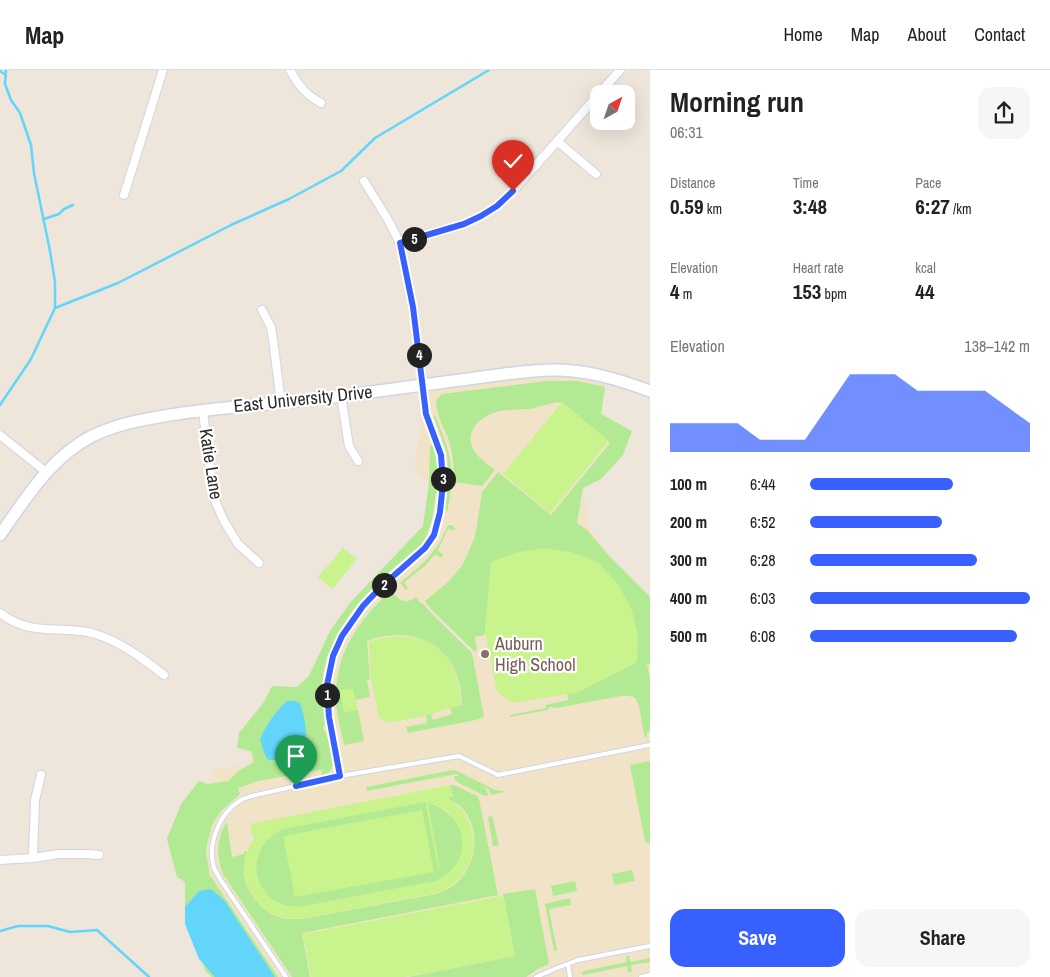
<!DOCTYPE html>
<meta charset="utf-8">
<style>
:root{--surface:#fff;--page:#f6f6f6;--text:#222;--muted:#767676;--line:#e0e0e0;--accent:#3760ff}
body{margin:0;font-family:"Archivo Narrow",sans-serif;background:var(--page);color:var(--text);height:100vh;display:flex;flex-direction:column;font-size:19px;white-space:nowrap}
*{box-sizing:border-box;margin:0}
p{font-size:16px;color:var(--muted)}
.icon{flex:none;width:28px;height:28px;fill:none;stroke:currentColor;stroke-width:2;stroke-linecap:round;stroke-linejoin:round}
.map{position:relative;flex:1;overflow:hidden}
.sheet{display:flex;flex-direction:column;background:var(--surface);width:400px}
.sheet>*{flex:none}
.needle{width:32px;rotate:40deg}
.fabs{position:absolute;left:590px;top:15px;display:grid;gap:10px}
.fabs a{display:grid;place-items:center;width:45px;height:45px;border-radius:10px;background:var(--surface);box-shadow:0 5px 20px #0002;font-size:25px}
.pin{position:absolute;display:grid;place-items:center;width:42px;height:42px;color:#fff;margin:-51px -21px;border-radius:50% 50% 50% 0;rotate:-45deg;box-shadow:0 0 5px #0007}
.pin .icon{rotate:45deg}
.km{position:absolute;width:25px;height:25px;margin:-12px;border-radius:50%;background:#222;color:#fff;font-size:14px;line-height:25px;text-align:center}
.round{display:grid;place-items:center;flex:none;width:52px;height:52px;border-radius:15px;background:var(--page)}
.headline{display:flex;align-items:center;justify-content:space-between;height:85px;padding:0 20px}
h1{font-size:28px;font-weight:700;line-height:38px}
.metrics{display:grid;grid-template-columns:repeat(3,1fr);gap:8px;height:85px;padding:5px 20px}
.metrics div{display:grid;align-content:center}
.metrics b{font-size:21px;font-weight:700}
.metrics small{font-size:14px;font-weight:400}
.metrics p{font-size:14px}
.chart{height:140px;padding:10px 20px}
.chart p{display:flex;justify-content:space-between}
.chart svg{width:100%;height:90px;margin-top:5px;fill:var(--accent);opacity:.7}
.primary-button{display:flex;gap:10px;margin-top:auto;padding:10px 20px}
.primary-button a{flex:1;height:58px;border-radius:15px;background:var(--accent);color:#fff;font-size:20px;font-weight:700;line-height:58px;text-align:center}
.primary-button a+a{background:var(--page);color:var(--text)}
ul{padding:0 20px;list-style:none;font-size:16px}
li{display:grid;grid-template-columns:80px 60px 1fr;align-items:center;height:38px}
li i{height:12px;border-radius:6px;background:var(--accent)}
header{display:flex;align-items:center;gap:30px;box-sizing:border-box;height:70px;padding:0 25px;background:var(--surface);border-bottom:1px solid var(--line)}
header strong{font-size:24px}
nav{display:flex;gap:28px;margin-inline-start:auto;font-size:18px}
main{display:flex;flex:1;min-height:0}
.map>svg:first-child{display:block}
.education{fill:#f1e3c8}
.green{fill:#b1ea92}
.pitch{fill:#c9f38c;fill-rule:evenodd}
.water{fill:#63d5fb}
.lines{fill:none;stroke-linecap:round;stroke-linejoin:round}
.stream{stroke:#63d5fb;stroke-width:2.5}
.service-casing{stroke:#d0d4e5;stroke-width:6}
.minor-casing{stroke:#d0d4e5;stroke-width:10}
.secondary-casing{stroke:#d0d4e5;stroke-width:14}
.service{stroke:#fff;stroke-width:4}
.minor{stroke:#fff;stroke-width:8}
.secondary{stroke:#fff;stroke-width:11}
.route-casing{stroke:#fff;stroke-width:10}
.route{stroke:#3760ff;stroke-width:6}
.education-dot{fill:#8d6e63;stroke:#fff;stroke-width:2}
.labels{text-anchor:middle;stroke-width:4.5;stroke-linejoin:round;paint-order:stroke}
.street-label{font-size:18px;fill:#2a2a2a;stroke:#fff}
.education-label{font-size:18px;fill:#785e54;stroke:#fff;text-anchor:start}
</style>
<header>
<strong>Map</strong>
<nav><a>Home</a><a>Map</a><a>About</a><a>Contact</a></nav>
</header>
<main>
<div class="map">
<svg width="650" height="907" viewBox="0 0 650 907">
<rect width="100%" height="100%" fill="#eee5db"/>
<path class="education" d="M536,300L607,306L601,344L632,361L623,385L601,409L583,418L589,459L604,478L650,526V907H212L206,902L194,874L185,846V812L177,807L167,769L181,734L199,711L208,714L217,697L228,700L235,695H244L252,690L250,684L237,678L239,663L264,632L272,616L297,617L309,606L330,561L350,533L423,456L429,413L414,398L421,360L423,315Z"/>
<g class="green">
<path d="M546,311H578L605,317L601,344L632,361L623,385L601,409L583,418L577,453L587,460L609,486L650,527V594H647L650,608V661L647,662V668L645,667L644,663C642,655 640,632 634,627C631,626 624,626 621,626L556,638L550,637L547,640L510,647V645L546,638L545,635L568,630L567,624L576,623L637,592L491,492L485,561L484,565L475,567L477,581H474L431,539L425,531L448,512L462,496L475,467L482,422L498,402L551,445L610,373L562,332C550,332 539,338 528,339C519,340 509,339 500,341C483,345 464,359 473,379C476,386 489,395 495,400L482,416L454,412C454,397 453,383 448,368C443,356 436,344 436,330L442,324Z"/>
<path d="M435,344C441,361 449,378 451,396C453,412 450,428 447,443L445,438L449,410L447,383L434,347Z"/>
<path d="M433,375L439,402L432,450L427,464L423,473L417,478L391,500L363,528L353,540L338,562L327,588L323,604L322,622L325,654L323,658C328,665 334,687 332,697C331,701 327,704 324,706L321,705L322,701L320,700L258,711L238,718L240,724L221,741L212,755L207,774L206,782L210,807H212L217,816L278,907H212L206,902L185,846V812L177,807L167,769L181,734L199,711L208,714L228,711L240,700L254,692L251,681L237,678L239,663L264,632L272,616L297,617L309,606L330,561L350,533L423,456L429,413L430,376Z"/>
<path d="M448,455H452L455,459V460L448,459L438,480L443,485L442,487H440L435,484L425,496L404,512L408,518L406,520L400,513C423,494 436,484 448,455Z"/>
<path d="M390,521C400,529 403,536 416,527L421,534L422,533L436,548L472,583L484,647L476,650L408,663L406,657L427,653L426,645L431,644L433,650L452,644L451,638L462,635C461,623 460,611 455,600C439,566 400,558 367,571L370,609L367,610L370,627L355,630L353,619L344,642L358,640L364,671L344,675C341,661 337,647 336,633C334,584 357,553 390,521Z"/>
<path d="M650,691V774L645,771L630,695Z"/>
<path d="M453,700L457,701L495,720L503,721L504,722L491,725L489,719L481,716L486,719L488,725L485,726L459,713L455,710L454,706H459L456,704L367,721L366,717Z"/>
<path d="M450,715H454L477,726L479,729L498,825L302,863L310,907H292L223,804C216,786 216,768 227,752L232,787L244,784V782L247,781C245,789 243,798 244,805C247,823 261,841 279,847C286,850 294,849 302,849L436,824C446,820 455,816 462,807C479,787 479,753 459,735C456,733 452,731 449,729L448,727L453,726Z"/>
<path d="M424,732C454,737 475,769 455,796C450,803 443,807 436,811L305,836C301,837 297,837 293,837C269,836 251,810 257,787C261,774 271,765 282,759Z"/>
<path d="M492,746L499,776H493L488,747Z"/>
<path d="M632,800L635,811L614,815L612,804Z"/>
<path d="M575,811L577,821L553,826L551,816Z"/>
<path d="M535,819L549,894L538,899L526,907H408L515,886L503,824Z"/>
<path d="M570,828L571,835L549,839L557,881H554L545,834Z"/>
<path d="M628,885L631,892L650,888V892L631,895L632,902H628L627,896L583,905L582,903L584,901L627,892L626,887Z"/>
</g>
<g class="pitch">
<path d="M562,332L609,371L550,443L503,404Z"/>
<path d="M343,478L357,489L332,519L318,507Z"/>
<path d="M543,478L571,482L598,492L618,514L632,540L638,566L637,592L576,623L512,633L497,622L485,561L491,492L515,483Z"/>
<path d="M399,566C410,567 424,568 433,575C454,588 460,612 461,635L424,646L387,653L379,647L371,609L369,572L383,568Z"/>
<path d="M353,619L358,640L344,642L340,620Z"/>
<path d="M450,715L453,727H449V729C489,755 478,813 432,824L300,849C292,849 284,848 276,845C254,836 240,810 245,786C247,779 254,772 254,765H252L250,754ZM424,732L427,733L426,734L438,799H440L428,733C455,736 471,769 457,793C452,801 444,806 436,811L305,836C254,842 238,783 282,759Z"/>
<path d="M422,740L434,802L295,827L283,766Z"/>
<path d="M503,826L515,886L405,907H311L303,864Z"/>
</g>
<g class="water">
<path d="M287,631H295L300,633C304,646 312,672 299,683C291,690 278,690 268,690L264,683L260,669C267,654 275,642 287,631Z"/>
<path d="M211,819L224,830L275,907H215L199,889L185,854V837L199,821Z"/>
</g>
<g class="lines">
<g class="stream">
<path d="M6,0L5,14L11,30L20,43L31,75L34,103L50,181L55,212V238"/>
<path d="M0,1L6,5"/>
<path d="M44,149L59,144L64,139L73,135"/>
<path d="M0,335L31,289L55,238L118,213L231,155L289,129L341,101L375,68L489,0"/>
<path d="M0,861L18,856H48L70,862L97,860L149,907"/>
</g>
<g class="service-casing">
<g id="service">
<path d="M340,706L459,686L498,705L650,675"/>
<path d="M568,894L570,907"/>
<path d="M286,907L220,809C218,805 216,802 214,798C207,774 219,743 241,730C244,728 249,727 252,726L340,706L329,647L327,615L333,586L342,566L363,535L381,517L425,479L434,465L440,442L443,413L441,385L427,344L423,317"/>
<path d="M536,907L557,898L578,890L650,876"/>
<path d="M641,907L650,905"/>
</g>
</g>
<g class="minor-casing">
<g id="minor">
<path d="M290,0C299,16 305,24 321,33"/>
<path d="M557,71L596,104"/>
<path d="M364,111L387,148L400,173L413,237L423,315"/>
<path d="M124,125L163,0"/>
<path d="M400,173L464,154L481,146L497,136L513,121L620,0"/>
<path d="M262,240L271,257L273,269L281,333"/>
<path d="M341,326L349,376L358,391"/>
<path d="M203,341L212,414L216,433L224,451L238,474L259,493"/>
<path d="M0,365L46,402"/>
<path d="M0,543C31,567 57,555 92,563C120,571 142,588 164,605"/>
<path d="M33,788L35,730L41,705"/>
<path d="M0,790L33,788L59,784H87L99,785"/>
</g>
</g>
<g class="secondary-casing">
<path id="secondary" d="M0,465C26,428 51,387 92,366C121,352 151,348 183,343C235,336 288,333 341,326C388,320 436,313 483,307C508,304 533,299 559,300C591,301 620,310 650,321"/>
</g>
<use href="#service" class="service"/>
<use href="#minor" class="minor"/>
<use href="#secondary" class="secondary"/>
</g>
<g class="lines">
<g class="route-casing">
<path id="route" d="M296,716L340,706L329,647L327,615L333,586L342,566L363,536L381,517L425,478L434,465L440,442L443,413L441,385L426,344L413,237L400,173L464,154L481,146L497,136L513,121"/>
</g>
<use href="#route" class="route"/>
</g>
<circle class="education-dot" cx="485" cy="584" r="5"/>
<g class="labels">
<g class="street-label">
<text transform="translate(303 329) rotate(-6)" y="6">East University Drive</text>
<text transform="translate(211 394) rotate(81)" y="6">Katie Lane</text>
</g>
<g class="education-label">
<text x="495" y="580">Auburn<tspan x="495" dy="21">High School</tspan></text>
</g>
</g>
</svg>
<div class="fabs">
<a><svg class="needle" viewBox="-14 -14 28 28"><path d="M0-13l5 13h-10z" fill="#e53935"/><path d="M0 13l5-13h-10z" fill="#767676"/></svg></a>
</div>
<div class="pin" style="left:296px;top:716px;background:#1e9e55"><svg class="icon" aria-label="arrive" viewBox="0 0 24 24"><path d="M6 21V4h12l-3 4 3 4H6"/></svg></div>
<div class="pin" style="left:513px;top:121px;background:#d93025"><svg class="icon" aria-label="check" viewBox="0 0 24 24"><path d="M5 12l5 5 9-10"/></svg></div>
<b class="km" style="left:327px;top:625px">1</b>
<b class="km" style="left:384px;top:515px">2</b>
<b class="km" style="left:443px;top:409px">3</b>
<b class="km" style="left:419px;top:285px">4</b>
<b class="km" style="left:414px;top:169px">5</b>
</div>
<section class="sheet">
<div class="headline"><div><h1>Morning run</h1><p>06:31</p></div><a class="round"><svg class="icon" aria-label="share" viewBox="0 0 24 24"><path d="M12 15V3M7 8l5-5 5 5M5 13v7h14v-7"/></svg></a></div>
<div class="metrics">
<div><p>Distance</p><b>0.59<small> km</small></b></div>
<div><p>Time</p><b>3:48</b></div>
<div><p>Pace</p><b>6:27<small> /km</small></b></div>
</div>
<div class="metrics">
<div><p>Elevation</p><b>4<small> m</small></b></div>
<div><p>Heart rate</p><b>153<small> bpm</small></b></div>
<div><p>kcal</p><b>44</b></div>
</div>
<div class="chart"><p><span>Elevation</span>138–142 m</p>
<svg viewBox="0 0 160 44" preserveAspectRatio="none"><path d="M0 44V30L10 30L20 30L30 30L40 38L50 38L60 38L70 22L80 6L90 6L100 6L110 14L120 14L130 14L140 14L150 22L160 30V44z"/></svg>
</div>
<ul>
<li><b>100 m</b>6:44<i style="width:65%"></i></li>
<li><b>200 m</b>6:52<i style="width:60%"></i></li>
<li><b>300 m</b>6:28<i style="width:76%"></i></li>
<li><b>400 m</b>6:03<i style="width:100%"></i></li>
<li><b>500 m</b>6:08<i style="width:94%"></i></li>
</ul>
<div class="primary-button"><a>Save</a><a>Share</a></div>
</section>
</main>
